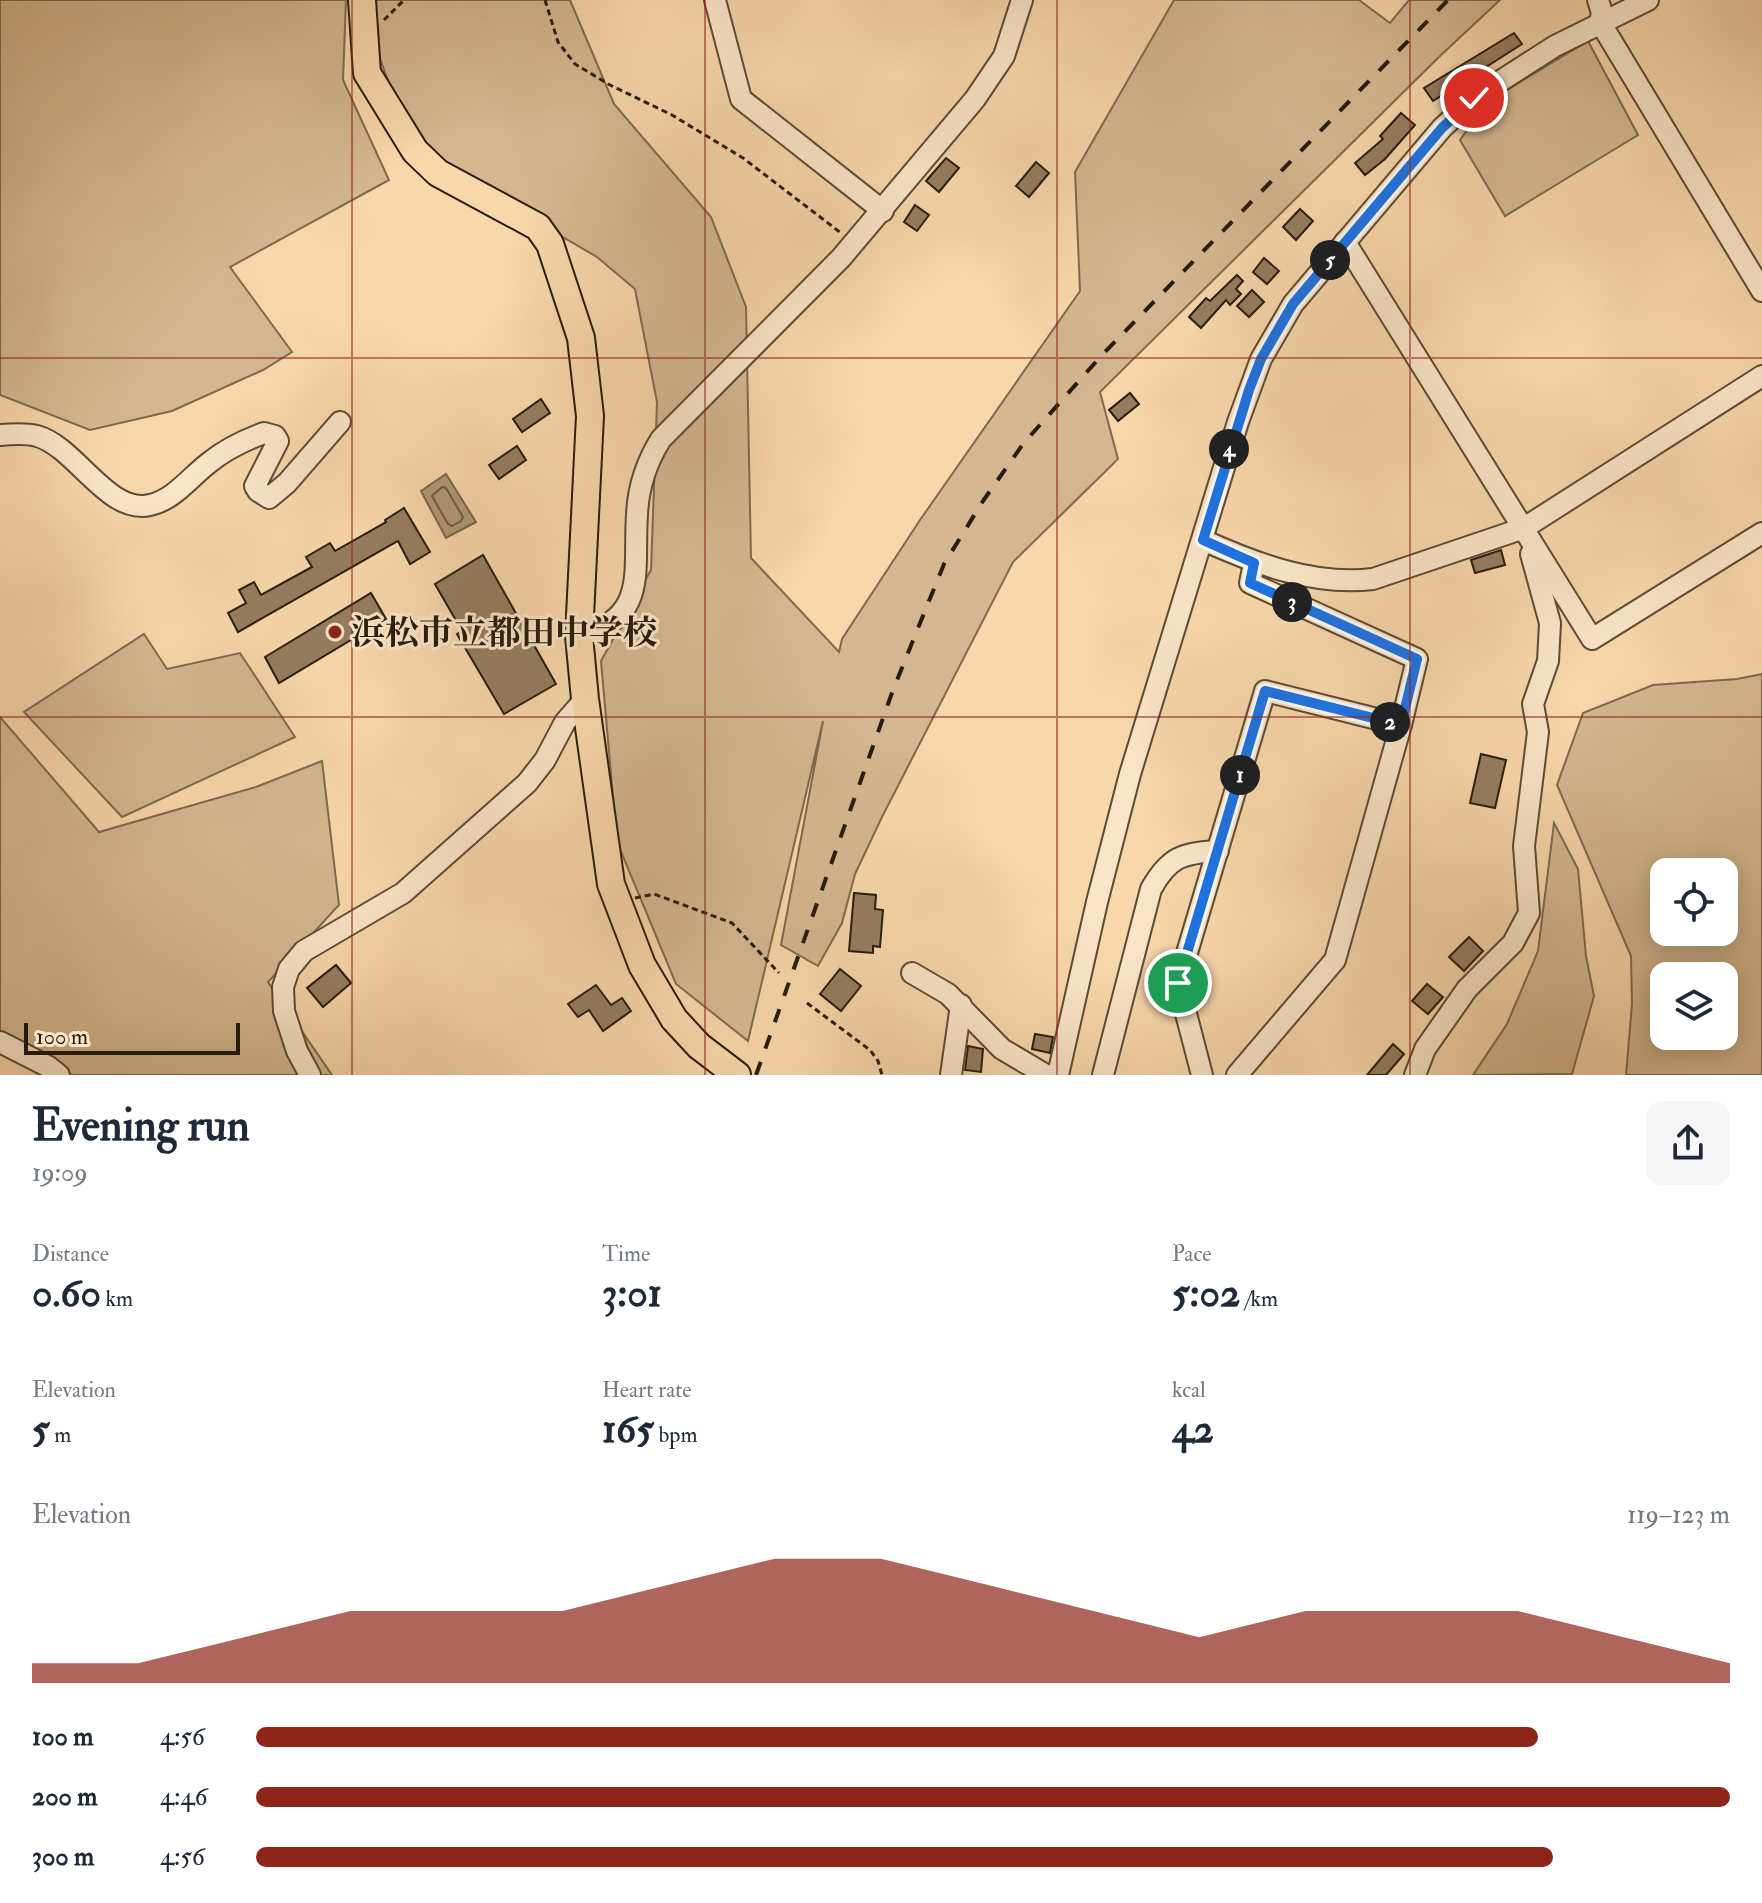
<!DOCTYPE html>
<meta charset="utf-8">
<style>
:root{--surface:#fff;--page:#f6f6f7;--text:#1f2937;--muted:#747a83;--accent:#8f2418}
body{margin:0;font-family:"IM FELL Double Pica","Noto Serif JP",serif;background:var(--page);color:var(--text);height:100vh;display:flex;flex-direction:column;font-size:30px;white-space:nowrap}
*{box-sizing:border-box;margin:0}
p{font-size:26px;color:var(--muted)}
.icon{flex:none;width:44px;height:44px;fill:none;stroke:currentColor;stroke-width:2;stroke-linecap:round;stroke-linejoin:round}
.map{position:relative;height:1075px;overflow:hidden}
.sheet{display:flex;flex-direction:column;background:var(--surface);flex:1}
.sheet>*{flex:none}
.fabs{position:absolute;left:1650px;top:858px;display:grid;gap:16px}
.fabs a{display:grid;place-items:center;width:88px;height:88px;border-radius:16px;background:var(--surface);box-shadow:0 4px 20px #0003;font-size:40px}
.scale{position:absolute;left:24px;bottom:20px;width:216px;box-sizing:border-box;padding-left:8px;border:4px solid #271c0d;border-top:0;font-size:22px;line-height:28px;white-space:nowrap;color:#271c0d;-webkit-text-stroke:6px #fae5c8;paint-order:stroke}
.pin{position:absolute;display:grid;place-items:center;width:68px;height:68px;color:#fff;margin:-34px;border:4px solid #fff;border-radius:50%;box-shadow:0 2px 8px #0007}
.km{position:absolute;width:40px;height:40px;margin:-20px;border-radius:50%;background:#222;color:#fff;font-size:22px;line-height:40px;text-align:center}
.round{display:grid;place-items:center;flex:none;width:84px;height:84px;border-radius:16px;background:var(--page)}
.headline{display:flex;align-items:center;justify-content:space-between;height:136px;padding:0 32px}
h1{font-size:44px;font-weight:800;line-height:60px}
.figures{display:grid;grid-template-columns:repeat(3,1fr);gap:12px;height:136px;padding:8px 32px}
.figures div{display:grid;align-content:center}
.figures b{font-size:40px;font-weight:800}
.figures small{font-size:22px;font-weight:400}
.figures p{font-size:22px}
.chart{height:224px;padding:16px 32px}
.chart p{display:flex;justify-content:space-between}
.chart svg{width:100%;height:144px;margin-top:8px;fill:var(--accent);opacity:.7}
ul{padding:0 32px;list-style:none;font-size:26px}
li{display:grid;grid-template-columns:128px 96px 1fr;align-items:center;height:60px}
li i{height:20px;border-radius:10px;background:var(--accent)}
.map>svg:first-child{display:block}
.green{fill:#d4b790;stroke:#7e6a4e;stroke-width:2;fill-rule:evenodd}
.water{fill:#b19775;stroke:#7a664b;stroke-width:2}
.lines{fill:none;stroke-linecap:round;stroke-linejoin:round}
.shore{stroke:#6c5a41;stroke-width:2}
.building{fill:#947d5f;stroke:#271c0d;stroke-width:2}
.minor-casing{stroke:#5b4b34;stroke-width:24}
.major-casing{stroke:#271c0d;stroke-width:30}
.path{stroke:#271c0d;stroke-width:3;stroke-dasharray:6 4;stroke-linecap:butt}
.minor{stroke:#fae5c8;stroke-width:20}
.major{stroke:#f8d7ab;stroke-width:26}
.rail{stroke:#271c0d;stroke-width:4;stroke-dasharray:14 14;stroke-linecap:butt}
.route-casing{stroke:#fff;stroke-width:16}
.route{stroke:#1a73e8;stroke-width:10}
.grid{fill:none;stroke:#8f2418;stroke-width:2;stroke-opacity:0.55}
.poi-dot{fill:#8f2418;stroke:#fae5c8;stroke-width:3}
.labels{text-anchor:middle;stroke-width:6;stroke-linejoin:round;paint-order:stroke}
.poi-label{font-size:34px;font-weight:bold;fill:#271c0d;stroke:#fae5c8;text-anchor:start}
</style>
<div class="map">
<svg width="1762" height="1075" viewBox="0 0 1762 1075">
<rect width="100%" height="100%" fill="#f8d7ab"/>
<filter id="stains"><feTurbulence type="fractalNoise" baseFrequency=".0025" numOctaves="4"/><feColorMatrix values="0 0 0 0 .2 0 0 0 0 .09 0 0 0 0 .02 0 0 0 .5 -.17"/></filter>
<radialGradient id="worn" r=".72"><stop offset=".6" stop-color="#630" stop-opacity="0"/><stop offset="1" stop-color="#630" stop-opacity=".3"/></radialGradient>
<g class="green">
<path d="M0,0H346L343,80L389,180L230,267L292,352L263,370L172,411L90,430L0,395Z"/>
<path d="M373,0H570L614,104L711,217L746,307L751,558L839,652L842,639L920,520L1080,291L1075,172L1174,0H1359L1390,23L1409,0H1500L1440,56L1100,392L1118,459L1013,562L882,817L855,874L842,923L818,966L781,945L823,721L748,1041L676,984L617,842L601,661L651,570L657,402L635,289L597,257L415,151L380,59Z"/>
<path d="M1588,41L1638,135L1505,216L1460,140L1487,102Z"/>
<path d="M144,634L167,669L240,653L295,737L122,817L24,712Z"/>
<path d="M1762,674V1075H1626L1632,1004L1631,956L1557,785L1583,713L1653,685L1737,679ZM1664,872H1724V932H1664ZM1664,976H1724V1036H1664Z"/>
<path d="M0,717L99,832L256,787L322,761L339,905L268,982L332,1075H40L0,1035Z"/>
<path d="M1554,823L1578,869L1586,956L1594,996L1572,1074L1473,1075L1507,1024L1538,951Z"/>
</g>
<path class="water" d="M446,474L476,522L446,538L421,491Z"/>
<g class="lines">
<path class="shore" d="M442,487L446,488L463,517L461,521L452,526L448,524L432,496Z"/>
</g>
<g class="building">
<path d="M1514,33L1522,44L1433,101L1424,88Z"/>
<path d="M1401,113L1415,125L1385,159L1365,175L1355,163L1383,139L1380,136Z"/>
<path d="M946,158L959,168L939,192L926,181Z"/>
<path d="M1036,162L1049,173L1029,197L1016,186Z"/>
<path d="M915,205L929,215L917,231L904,222Z"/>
<path d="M1300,209L1313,221L1296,240L1283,227Z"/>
<path d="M1264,258L1279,271L1267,284L1253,272Z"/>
<path d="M1237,275L1243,281L1236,289L1241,294L1230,305L1226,300L1201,328L1189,317L1206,298L1210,301Z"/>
<path d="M1252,290L1264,302L1249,317L1237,306Z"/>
<path d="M1130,393L1139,404L1118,421L1109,410Z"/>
<path d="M541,399L550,413L522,432L513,419Z"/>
<path d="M517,446L526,460L499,479L489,465Z"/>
<path d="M404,508L430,552L410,564L398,541L238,632L228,613L246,603L239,590L254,582L261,595L312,567L306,557L330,543L335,551L386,522L385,520Z"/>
<path d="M1501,550L1505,565L1475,573L1471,560Z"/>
<path d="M483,555L556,684L504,714L457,634L462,631L435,584Z"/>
<path d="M371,593L386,619L279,683L265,657Z"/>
<path d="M1481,754L1506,760L1495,808L1470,803Z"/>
<path d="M854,893L876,895L875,909L883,910L880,947L873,946V953L849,951Z"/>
<path d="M1469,937L1483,951L1464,971L1449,957Z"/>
<path d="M336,965L351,983L323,1007L307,988Z"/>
<path d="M840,969L861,986L841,1011L820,994Z"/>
<path d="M1427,984L1443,997L1428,1014L1412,1001Z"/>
<path d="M596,985L611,1005L622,998L631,1011L603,1031L589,1010L578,1017L568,1004Z"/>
<path d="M1035,1034L1053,1037L1050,1053L1032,1049Z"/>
<path d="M1393,1044L1404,1054L1386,1075H1367Z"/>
<path d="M968,1046L983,1049L981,1072L965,1070Z"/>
</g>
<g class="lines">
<g class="minor-casing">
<g id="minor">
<path d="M715,0L741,99L883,211"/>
<path d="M1598,0L1602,13L1600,22L1762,291"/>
<path d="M1345,242L1592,639L1762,533"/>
<path d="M0,435C12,434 26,433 37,436C76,447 108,515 150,505C174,500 191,476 210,462C226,449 245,440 264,433L275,436L278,441L255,486L258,491L269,498L287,483L340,422"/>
<path d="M1203,540C1256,564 1314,586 1373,579L1524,528L1762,376"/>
<path d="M579,636C649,618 633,571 637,515C638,487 646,463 661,439L841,258L975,99L1004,56L1022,0"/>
<path d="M912,973L948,994L1002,1049L1046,1075"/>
<path d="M0,1042L49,1067L59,1075"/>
<path d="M310,1075L297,1051L284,1011L283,987L289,969L304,951L403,893L500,807L527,783L545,760L565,722L585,699"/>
<path d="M951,1075L961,1005"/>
<path d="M1058,1075L1097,902L1130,774L1238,422L1261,359L1293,304L1442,128L1474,98L1555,46L1648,0"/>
<path d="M1103,1075L1151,889C1169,857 1182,853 1218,851"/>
<path d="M1202,1075L1178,983L1265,691L1401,725"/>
<path d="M1237,1075L1335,960L1401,725L1417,659L1250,583L1254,563"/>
<path d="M1415,1075L1425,1049L1467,989L1513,943L1529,913L1524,846L1538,732L1533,704L1548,661L1550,623L1531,554"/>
</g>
</g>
<g class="major-casing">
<path id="major" d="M362,0L367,73L415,151L438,173L538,227L550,244L581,338L590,416L579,636L585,699L611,884L642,965L674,1019L699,1046L737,1075"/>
</g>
<g class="path">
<path d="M545,0L558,42L575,64L610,85L672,115L743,158L841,233"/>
<path d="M384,20L404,0"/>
<path d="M635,898L654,894L732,923L779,973"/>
<path d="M807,1003L870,1050L878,1061L882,1075"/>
</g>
<use href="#minor" class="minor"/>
<use href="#major" class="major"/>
<path class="rail" d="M756,1075L893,690L944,564L983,501L1023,444L1102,355L1448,0"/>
</g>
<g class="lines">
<g class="route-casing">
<path id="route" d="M1178,983L1265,691L1401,725L1417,659L1250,583L1254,563L1203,540L1249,390L1261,359L1293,304L1442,128L1474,98"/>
</g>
<use href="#route" class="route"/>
</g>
<path class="grid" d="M352,0V1075M705,0V1075M1057,0V1075M1410,0V1075M0,358H1762M0,717H1762"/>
<circle class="poi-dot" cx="335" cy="632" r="8"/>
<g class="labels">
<g class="poi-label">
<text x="351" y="644">浜松市立都田中学校</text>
</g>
</g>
<rect width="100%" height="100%" filter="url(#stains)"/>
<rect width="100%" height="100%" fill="url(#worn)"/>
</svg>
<div class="fabs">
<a><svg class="icon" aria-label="locate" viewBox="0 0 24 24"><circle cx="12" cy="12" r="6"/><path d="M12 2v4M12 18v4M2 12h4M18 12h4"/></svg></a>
<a><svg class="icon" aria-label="layers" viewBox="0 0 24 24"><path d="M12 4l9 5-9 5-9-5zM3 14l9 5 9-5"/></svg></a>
</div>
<div class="scale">100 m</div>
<div class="pin" style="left:1178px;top:983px;background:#1e9e55"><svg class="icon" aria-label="arrive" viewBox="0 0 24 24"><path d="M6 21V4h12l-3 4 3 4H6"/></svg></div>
<div class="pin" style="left:1474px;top:98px;background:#d93025"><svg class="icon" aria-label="check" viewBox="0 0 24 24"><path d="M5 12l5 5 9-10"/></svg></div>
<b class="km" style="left:1240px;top:775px">1</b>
<b class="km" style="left:1390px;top:722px">2</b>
<b class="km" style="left:1292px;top:602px">3</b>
<b class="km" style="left:1229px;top:449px">4</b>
<b class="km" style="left:1330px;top:260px">5</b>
</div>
<section class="sheet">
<div class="headline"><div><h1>Evening run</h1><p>19:09</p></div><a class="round"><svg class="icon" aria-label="share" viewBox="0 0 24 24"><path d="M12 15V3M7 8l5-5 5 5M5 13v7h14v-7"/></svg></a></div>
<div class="figures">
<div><p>Distance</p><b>0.60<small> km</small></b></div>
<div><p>Time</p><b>3:01</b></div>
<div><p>Pace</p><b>5:02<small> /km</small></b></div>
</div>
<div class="figures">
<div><p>Elevation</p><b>5<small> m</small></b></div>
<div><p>Heart rate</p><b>165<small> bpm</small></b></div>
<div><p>kcal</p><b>42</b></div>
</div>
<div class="chart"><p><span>Elevation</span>119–123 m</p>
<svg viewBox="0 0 160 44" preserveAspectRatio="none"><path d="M0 44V38L10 38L20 30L30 22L40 22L50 22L60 14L70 6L80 6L90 14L100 22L110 30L120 22L130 22L140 22L150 30L160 38V44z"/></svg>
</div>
<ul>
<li><b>100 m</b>4:56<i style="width:87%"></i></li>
<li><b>200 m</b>4:46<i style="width:100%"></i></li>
<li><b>300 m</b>4:56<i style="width:88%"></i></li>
</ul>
</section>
